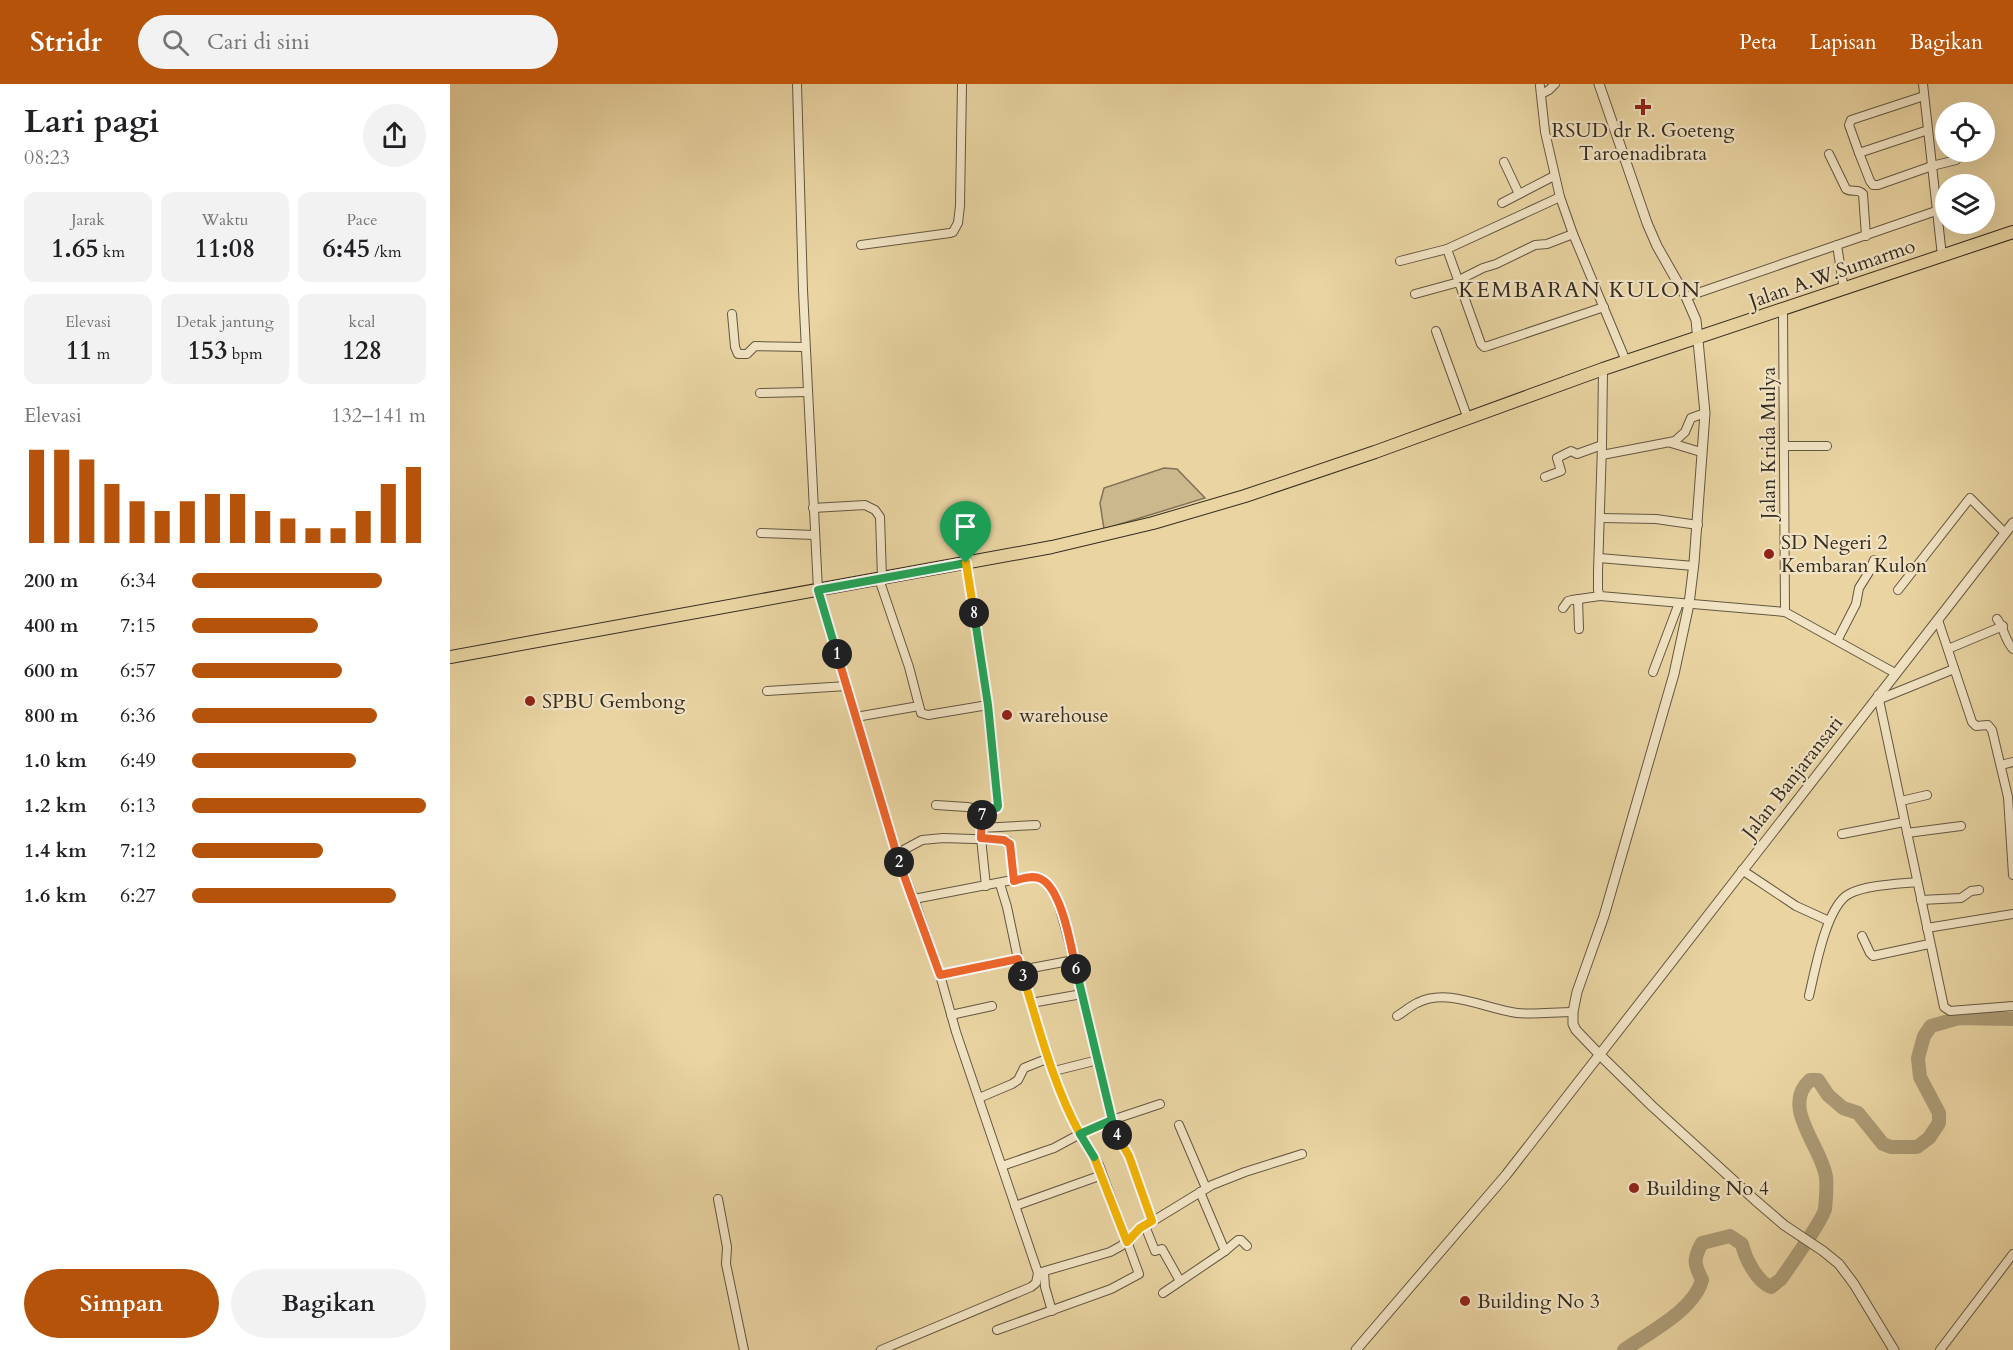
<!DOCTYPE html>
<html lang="id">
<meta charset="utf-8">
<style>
:root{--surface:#fff;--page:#f2f2f2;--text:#202124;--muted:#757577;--accent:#b45309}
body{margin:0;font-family:Cardo,serif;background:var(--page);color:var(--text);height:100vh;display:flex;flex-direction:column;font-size:22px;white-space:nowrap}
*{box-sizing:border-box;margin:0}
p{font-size:20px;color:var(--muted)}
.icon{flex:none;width:33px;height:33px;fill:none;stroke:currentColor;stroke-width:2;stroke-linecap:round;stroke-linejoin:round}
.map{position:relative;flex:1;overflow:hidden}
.details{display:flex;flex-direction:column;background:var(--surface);width:450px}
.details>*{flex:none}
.fabs{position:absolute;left:1485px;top:18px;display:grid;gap:12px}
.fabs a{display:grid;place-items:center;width:60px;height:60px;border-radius:50%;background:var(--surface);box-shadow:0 6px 24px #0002;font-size:30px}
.pin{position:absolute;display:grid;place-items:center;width:51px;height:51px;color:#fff;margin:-62px -26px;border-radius:50% 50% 50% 0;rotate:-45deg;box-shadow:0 0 6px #0007}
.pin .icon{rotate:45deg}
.km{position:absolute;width:30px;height:30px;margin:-15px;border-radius:50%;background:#222;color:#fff;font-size:16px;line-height:30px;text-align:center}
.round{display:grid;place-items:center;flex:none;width:63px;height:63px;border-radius:32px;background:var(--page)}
.summary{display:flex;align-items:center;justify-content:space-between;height:102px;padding:0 24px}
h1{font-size:33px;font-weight:800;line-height:45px}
.metrics{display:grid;grid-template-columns:repeat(3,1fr);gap:9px;height:102px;padding:6px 24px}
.metrics div{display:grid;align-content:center;border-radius:12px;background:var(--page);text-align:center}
.metrics b{font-size:26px;font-weight:800}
.metrics small{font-size:16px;font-weight:400}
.metrics p{font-size:16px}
.chart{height:168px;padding:12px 24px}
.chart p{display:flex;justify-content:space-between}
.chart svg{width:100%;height:108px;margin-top:6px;stroke:var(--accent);stroke-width:6}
.button{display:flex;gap:12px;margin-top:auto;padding:12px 24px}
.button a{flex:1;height:69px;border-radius:36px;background:var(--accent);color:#fff;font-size:24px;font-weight:800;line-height:69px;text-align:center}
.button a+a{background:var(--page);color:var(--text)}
ul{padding:0 24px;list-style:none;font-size:20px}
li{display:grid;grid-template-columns:96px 72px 1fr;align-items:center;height:45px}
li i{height:15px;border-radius:8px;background:var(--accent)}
header{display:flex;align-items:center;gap:36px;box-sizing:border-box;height:84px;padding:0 30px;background:var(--accent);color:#fff}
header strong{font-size:28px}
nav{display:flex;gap:33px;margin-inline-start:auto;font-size:21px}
.search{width:420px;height:54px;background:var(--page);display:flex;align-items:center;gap:15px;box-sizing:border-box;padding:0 21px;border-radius:33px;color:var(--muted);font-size:22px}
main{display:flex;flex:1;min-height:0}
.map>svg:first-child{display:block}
.green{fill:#cbb88c;stroke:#807257;stroke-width:1.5}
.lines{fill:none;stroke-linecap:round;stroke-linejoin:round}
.river{stroke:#ac9b76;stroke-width:14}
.minor-casing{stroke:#635742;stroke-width:10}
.tertiary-casing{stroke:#635742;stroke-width:11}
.primary-casing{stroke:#362d22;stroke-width:14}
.minor{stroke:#f1e3c3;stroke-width:8}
.tertiary{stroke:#f1e3c3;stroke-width:9}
.primary{stroke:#e9d4a2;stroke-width:12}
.split-1-casing{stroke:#fff;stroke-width:12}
.split-2-casing{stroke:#fff;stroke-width:12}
.split-3-casing{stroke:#fff;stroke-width:12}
.split-4-casing{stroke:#fff;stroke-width:12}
.split-5-casing{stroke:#fff;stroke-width:12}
.split-6-casing{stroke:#fff;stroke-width:12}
.split-7-casing{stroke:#fff;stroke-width:12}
.split-8-casing{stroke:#fff;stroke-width:12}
.split-9-casing{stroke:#fff;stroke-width:12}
.split-1{stroke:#22a559;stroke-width:8}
.split-2{stroke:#f0652b;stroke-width:8}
.split-3{stroke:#f0652b;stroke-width:8}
.split-4{stroke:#f5b400;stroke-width:8}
.split-5{stroke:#f5b400;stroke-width:8}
.split-6{stroke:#22a559;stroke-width:8}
.split-7{stroke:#f0652b;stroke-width:8}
.split-8{stroke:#22a559;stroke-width:8}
.split-9{stroke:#f5b400;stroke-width:8}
.poi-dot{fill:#8f2418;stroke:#f1e3c3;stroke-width:2}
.labels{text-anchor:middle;stroke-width:4.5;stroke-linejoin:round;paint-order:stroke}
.poi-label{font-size:20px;fill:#362d22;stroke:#f1e3c3;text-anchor:start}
.street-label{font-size:20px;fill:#362d22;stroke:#f1e3c3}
.quarter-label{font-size:22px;letter-spacing:1.5px;fill:#362d22;stroke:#f1e3c3}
</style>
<header>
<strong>Stridr</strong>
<div class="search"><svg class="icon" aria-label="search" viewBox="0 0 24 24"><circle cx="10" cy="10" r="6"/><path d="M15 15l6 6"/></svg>Cari di sini</div>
<nav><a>Peta</a><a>Lapisan</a><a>Bagikan</a></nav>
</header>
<main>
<section class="details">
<div class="summary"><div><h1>Lari pagi</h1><p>08:23</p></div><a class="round"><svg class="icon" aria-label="share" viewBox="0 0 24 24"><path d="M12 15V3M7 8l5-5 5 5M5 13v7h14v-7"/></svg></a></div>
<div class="metrics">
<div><p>Jarak</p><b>1.65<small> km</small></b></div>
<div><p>Waktu</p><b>11:08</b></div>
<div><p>Pace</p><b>6:45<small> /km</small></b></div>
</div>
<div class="metrics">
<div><p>Elevasi</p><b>11<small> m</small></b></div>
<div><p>Detak jantung</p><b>153<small> bpm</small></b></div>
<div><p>kcal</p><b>128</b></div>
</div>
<div class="chart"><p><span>Elevasi</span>132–141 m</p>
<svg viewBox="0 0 160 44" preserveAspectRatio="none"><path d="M5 44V6M15 44V6M25 44V10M35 44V20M45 44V27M55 44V31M65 44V27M75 44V24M85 44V24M95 44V31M105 44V34M115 44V38M125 44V38M135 44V31M145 44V20M155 44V13"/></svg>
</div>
<ul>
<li><b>200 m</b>6:34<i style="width:81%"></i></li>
<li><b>400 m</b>7:15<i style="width:54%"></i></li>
<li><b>600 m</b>6:57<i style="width:64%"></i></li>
<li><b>800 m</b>6:36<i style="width:79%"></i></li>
<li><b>1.0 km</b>6:49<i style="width:70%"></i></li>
<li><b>1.2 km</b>6:13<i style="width:100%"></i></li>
<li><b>1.4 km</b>7:12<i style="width:56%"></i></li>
<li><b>1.6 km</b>6:27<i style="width:87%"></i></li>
</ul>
<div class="button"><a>Simpan</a><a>Bagikan</a></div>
</section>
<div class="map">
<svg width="1563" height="1266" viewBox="0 0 1563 1266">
<rect width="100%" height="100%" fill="#e9d4a2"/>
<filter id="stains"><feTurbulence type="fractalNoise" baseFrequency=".00333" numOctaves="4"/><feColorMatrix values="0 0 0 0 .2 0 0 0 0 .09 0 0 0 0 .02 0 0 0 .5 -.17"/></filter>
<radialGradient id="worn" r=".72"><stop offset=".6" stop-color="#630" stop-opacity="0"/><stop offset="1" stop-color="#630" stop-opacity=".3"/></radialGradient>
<path class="green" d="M714,384L727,385L755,414L654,445L650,419L654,404Z"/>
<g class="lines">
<path class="river" d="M1174,1266C1200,1248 1244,1226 1252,1196C1244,1180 1243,1175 1252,1159L1280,1152L1292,1160C1295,1174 1307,1198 1321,1203L1331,1195C1339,1183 1373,1136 1375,1125C1376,1115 1377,1103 1376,1093C1372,1063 1330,1023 1360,996H1368L1378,1011L1393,1024L1408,1029L1433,1060L1441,1063H1467L1479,1054L1489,1039V1029L1470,993L1468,974L1474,952L1481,942L1509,934L1563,935"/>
<g class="minor-casing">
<g id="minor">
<path d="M347,0L353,206L368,506L446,770L464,815L490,891L506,948L588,1189L586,1199L581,1203L431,1266"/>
<path d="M1473,0L1492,172"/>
<path d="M1090,2L1095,48L1110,113L1123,150L1176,277"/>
<path d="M1091,10L1099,6L1105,0"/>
<path d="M1474,12L1401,36L1399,41L1409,69L1478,46"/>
<path d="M1409,69L1420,97L1423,101H1428L1482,82L1506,76"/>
<path d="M1379,70L1396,105C1402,109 1408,104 1413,110L1416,152"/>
<path d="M1054,78L1069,110"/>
<path d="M1110,113L997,165L1031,260L1034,263L1038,262L1154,223"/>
<path d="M1052,119L1104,92"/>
<path d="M411,161L500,149L503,148L508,139L510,122L512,0"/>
<path d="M1387,161L1394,206"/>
<path d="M950,177L997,165"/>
<path d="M1009,196L1033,184L1046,180L1085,161L1097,160L1123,150"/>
<path d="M965,210L1009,198"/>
<path d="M1236,213L1486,127"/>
<path d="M1333,226L1335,528"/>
<path d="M282,230L285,263L288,270H297L305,262L355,263"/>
<path d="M986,247L1018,335"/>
<path d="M1153,285L1152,361L1148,488V506L1150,512L1335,528L1445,589"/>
<path d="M310,309L357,308"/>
<path d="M1221,359L1251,368"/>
<path d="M1335,362H1377"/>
<path d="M1152,371L1225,357L1235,348L1241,334L1255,329"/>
<path d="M1095,393L1111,387L1107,374L1121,367L1127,370L1152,361"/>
<path d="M363,424L415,421L425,426L430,433L432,494"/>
<path d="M1151,434L1206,435L1248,441"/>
<path d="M311,449L364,451"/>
<path d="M1149,474L1244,482"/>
<path d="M429,495L459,583L471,629L478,631L538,621"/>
<path d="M1448,506L1520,414L1555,449"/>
<path d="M1128,515L1129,545"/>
<path d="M1113,524L1118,517L1122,516L1150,512"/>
<path d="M1547,535C1554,544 1555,557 1563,565"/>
<path d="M1488,536L1522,638L1526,642L1538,641L1542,646L1558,713L1563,791"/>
<path d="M1388,555L1406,520L1409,504L1419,488L1424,476"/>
<path d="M1498,565L1553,542"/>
<path d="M1203,588L1229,519"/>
<path d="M317,607L397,602"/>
<path d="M1428,611L1494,923L1500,927L1563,922"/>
<path d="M1430,615L1504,585"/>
<path d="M406,633L469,622"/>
<path d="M1551,681L1563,678"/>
<path d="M1451,717L1477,711"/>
<path d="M486,721L517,723L532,726L547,724L548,722L538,621L516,479"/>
<path d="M532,726L531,754L536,802"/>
<path d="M531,744L586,741"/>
<path d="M1457,749L1511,742"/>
<path d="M1392,750L1454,738"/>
<path d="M446,770L472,756L493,754L554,756L558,757L561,765L564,797"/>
<path d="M1292,786L1346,822L1379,837"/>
<path d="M550,800L557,823L568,875"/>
<path d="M464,815L578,793L592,795L600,802L607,814L620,861L662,1036L630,1050L649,1081L689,1190L661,1205L547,1246"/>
<path d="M1471,816L1511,814L1521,807L1529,806"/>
<path d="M1477,844L1563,830"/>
<path d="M1412,852L1420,869L1423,872L1479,860"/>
<path d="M571,886L624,876"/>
<path d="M490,891L568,875C587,933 600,996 630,1050L604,1064L552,1082"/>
<path d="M1359,912C1365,887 1376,822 1399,810C1416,801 1447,800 1467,798"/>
<path d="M581,919L632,910"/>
<path d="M501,931L542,922"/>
<path d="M947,932C954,928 960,922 967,919C998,903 1035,925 1067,929C1085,931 1104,928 1123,928"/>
<path d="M604,987L648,976"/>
<path d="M529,1014L562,1000L568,996L574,984L599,974"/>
<path d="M662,1036L710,1020"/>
<path d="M660,1037L679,1072L702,1137"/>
<path d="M729,1041L756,1104"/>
<path d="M750,1108L775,1167"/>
<path d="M268,1115L277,1163L276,1180L294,1266"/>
<path d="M565,1122L652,1091"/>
<path d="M695,1142L705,1167L712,1165L730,1197"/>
<path d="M594,1188L595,1203L602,1227"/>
<path d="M588,1189L660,1168L671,1162L690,1145L762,1101L795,1088L852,1070"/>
<path d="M713,1209L775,1167L788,1156H791L797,1162"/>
<path d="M1490,1266L1563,1170"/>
</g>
</g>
<g class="tertiary-casing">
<g id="tertiary">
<path d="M1149,0L1197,139L1207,162L1236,213L1246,236L1255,329L1244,479L1239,520L1224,590L1154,832L1127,908L1123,928V940L1126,946L1149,970L1202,1022L1305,1116L1334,1141L1373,1167L1389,1180L1404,1200L1444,1266"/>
<path d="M906,1266L1056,1091L1563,439"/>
</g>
</g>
<g class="primary-casing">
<path id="primary" d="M0,573L602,463L703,439L795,412L925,368L1153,285L1563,148"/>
</g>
<use href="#minor" class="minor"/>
<use href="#tertiary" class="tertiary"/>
<use href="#primary" class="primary"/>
</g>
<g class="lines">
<g class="split-1-casing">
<path id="split-1" d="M387,570L368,506L516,479"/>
</g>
<g class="split-2-casing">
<path id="split-2" d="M387,570L449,778"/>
</g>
<g class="split-3-casing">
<path id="split-3" d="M449,778L490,891L568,875L573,892"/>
</g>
<g class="split-4-casing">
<path id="split-4" d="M573,892C589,944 603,1001 630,1050L660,1037L667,1051"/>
</g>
<g class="split-5-casing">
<path id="split-5" d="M644,1073L677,1158L690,1144L702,1137L679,1072L667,1051"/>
</g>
<g class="split-6-casing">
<path id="split-6" d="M626,885L662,1036L630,1050L644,1073"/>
</g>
<g class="split-7-casing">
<path id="split-7" d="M532,731L531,754L554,756L560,760L564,797C573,794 583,791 591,795C612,805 621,863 626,885"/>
</g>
<g class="split-8-casing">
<path id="split-8" d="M524,529L538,621L548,722L547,724L533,725L532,731"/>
</g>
<g class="split-9-casing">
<path id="split-9" d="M516,479L524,529"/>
</g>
<use href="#split-1" class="split-1"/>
<use href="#split-2" class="split-2"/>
<use href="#split-3" class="split-3"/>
<use href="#split-4" class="split-4"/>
<use href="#split-5" class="split-5"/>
<use href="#split-6" class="split-6"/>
<use href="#split-7" class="split-7"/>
<use href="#split-8" class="split-8"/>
<use href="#split-9" class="split-9"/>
</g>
<g class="poi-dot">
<path d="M1190 14h6v6h6v6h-6v6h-6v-6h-6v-6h6z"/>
<circle cx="1319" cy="470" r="6"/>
<circle cx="80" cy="617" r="6"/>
<circle cx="557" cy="631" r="6"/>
<circle cx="1184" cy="1104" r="6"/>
<circle cx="1015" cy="1217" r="6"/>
</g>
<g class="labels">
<g class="poi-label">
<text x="1193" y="53" text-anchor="middle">RSUD dr R. Goeteng<tspan x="1193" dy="23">Taroenadibrata</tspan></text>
<text x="1331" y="465">SD Negeri 2<tspan x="1331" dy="23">Kembaran Kulon</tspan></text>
<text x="92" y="624">SPBU Gembong</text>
<text x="569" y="638">warehouse</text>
<text x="1196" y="1111">Building No 4</text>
<text x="1027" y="1224">Building No 3</text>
</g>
<g class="street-label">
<text transform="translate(1382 189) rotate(-19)" y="7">Jalan A.W.Sumarmo</text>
<text transform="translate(1318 359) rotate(-90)" y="7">Jalan Krida Mulya</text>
<text transform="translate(1342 693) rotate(-52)" y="7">Jalan Banjaransari</text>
</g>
<g class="quarter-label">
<text x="1130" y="213">KEMBARAN KULON</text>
</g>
</g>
<rect width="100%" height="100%" filter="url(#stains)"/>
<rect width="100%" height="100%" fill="url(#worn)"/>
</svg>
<div class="fabs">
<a><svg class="icon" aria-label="locate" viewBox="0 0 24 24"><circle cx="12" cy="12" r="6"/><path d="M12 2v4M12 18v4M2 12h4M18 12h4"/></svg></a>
<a><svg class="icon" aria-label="layers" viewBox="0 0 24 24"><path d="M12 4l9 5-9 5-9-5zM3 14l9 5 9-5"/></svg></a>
</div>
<div class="pin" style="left:516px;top:479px;background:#1e9e55"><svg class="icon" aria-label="arrive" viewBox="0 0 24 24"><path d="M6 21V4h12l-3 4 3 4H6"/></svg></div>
<b class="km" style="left:387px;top:570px">1</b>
<b class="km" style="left:449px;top:778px">2</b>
<b class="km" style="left:573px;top:892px">3</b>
<b class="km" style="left:667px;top:1051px">4</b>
<b class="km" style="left:626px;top:885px">6</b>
<b class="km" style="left:532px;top:731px">7</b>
<b class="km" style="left:524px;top:529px">8</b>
</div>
</main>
